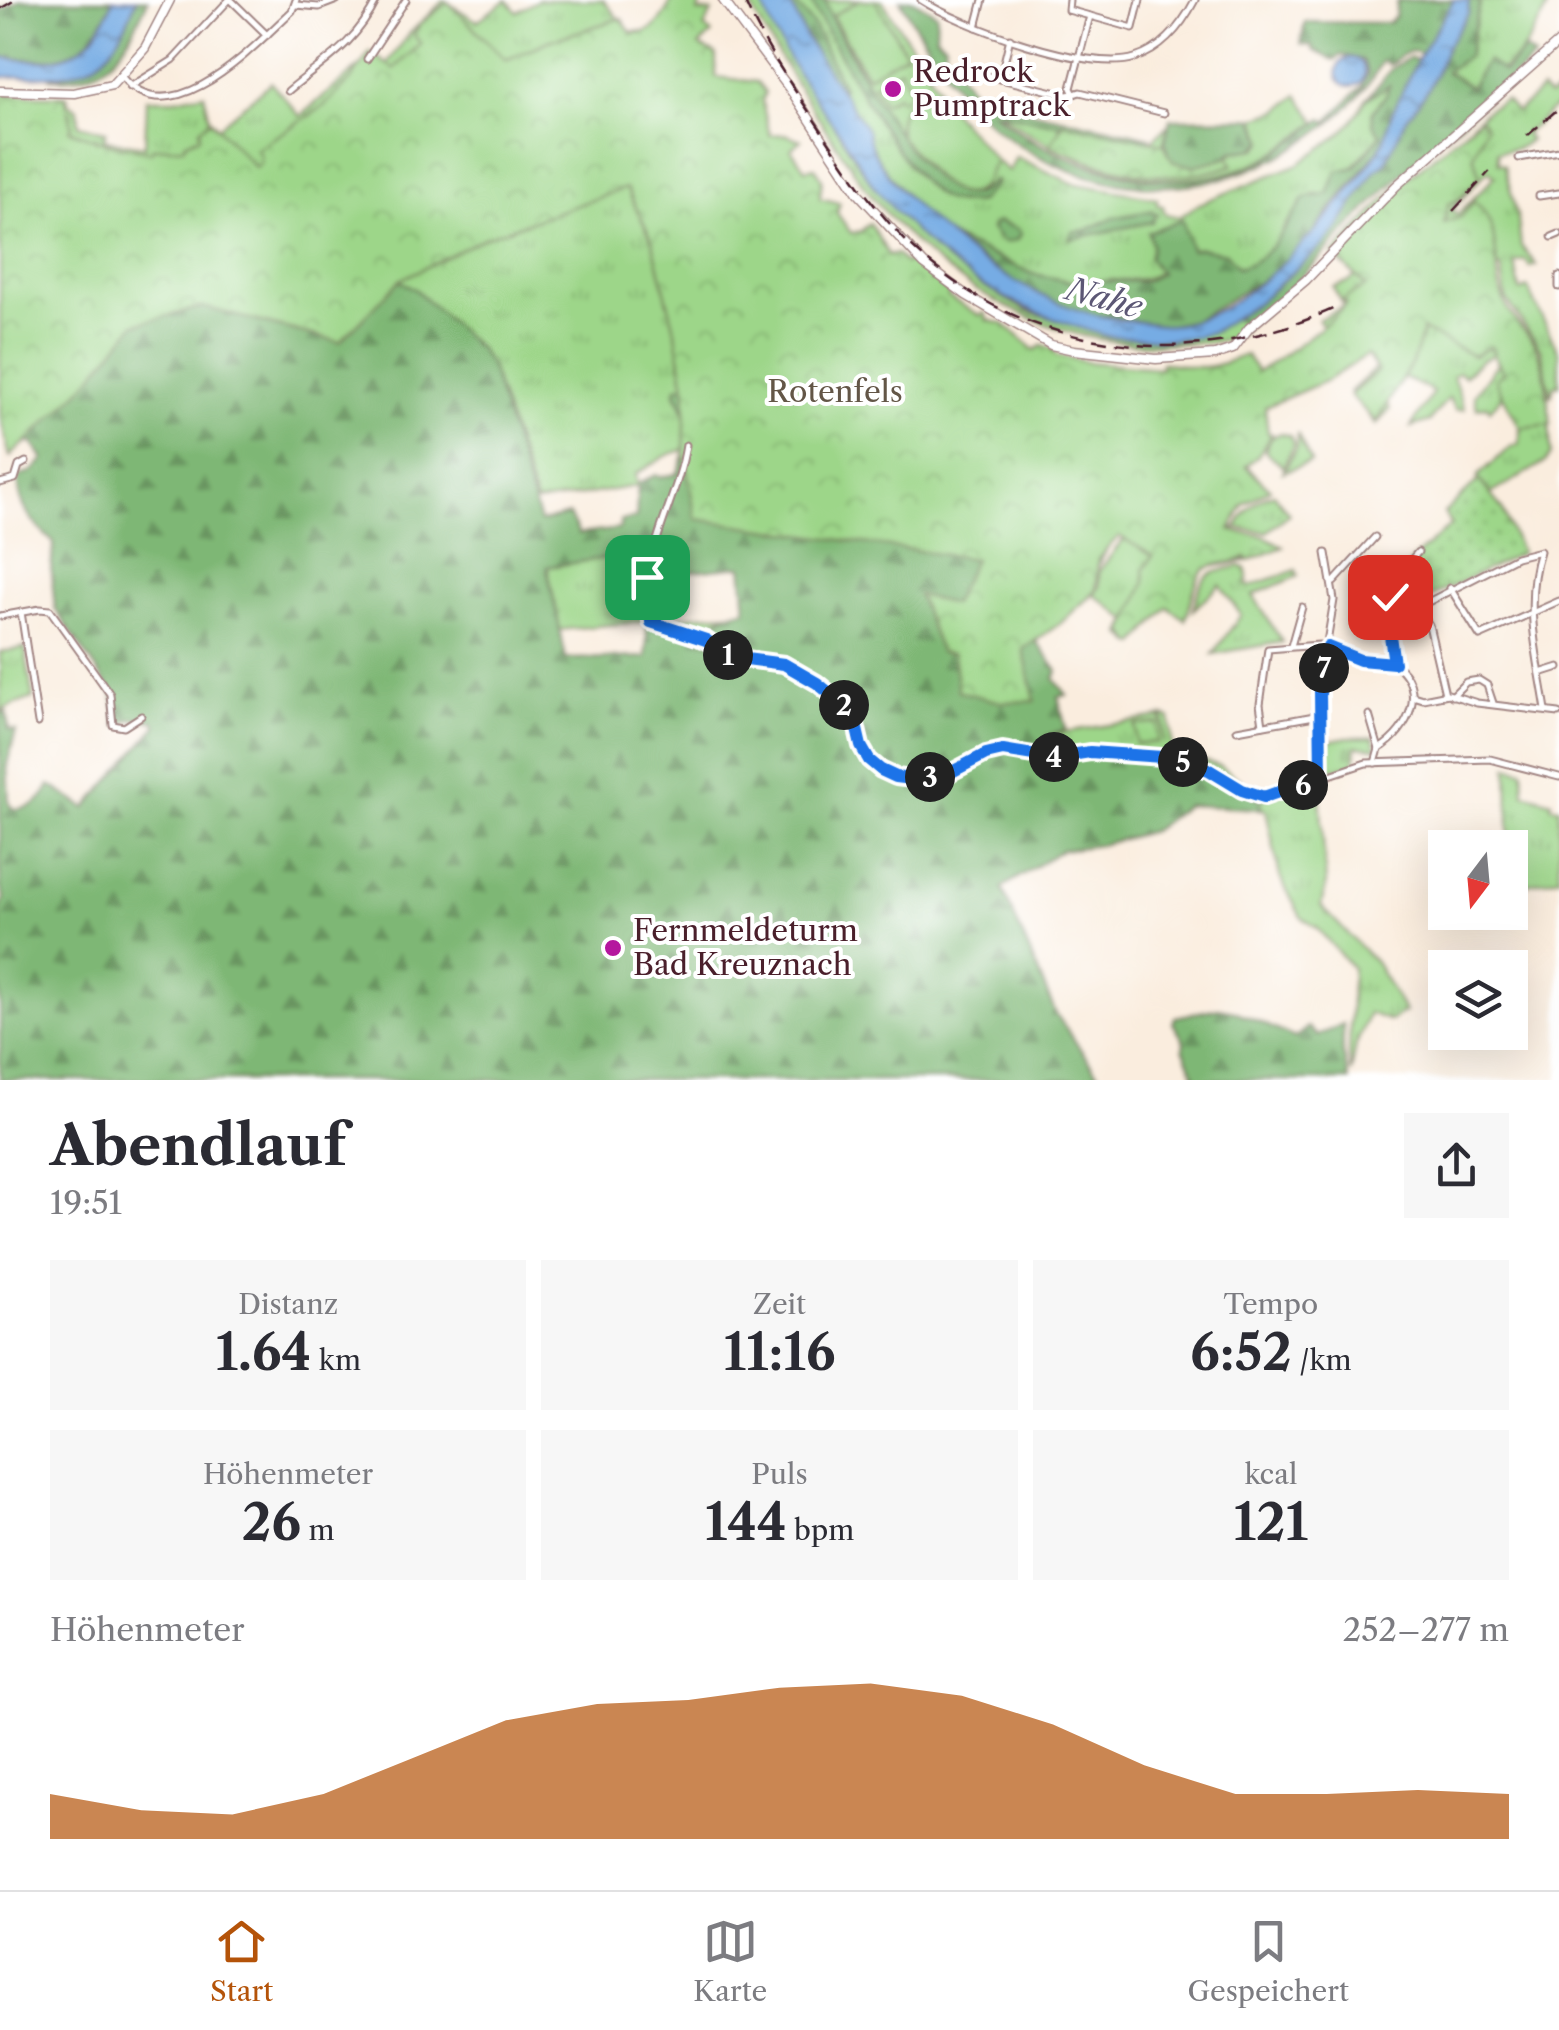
<!DOCTYPE html>
<html lang="de">
<meta charset="utf-8">
<style>
:root{--surface:#fff;--page:#f7f7f7;--text:#2b2b33;--muted:#7c7c81;--line:#e1e1e2;--accent:#b45309}
body{margin:0;font-family:"Libre Caslon Text",serif;background:var(--page);color:var(--text);height:100vh;display:flex;flex-direction:column;font-size:38px;white-space:nowrap}
*{box-sizing:border-box;margin:0}
p{font-size:32px;color:var(--muted)}
.icon{flex:none;width:55px;height:55px;fill:none;stroke:currentColor;stroke-width:2;stroke-linecap:round;stroke-linejoin:round}
.map{position:relative;height:1080px;overflow:hidden}
.details{display:flex;flex-direction:column;background:var(--surface);flex:1}
.details>*{flex:none}
.needle{width:65px;rotate:196deg}
.fabs{position:absolute;left:1428px;top:830px;display:grid;gap:20px}
.fabs a{display:grid;place-items:center;width:100px;height:100px;border-radius:0px;background:var(--surface);box-shadow:0 10px 40px #0002;font-size:50px}
.pin{position:absolute;display:grid;place-items:center;width:85px;height:85px;color:#fff;margin:-42px;border-radius:20px;box-shadow:0 5px 15px #0006}
.km{position:absolute;width:50px;height:50px;margin:-25px;border-radius:50%;background:#222;color:#fff;font-size:28px;line-height:50px;text-align:center}
.round{display:grid;place-items:center;flex:none;width:105px;height:105px;border-radius:0px;background:var(--page)}
.summary{display:flex;align-items:center;justify-content:space-between;height:170px;padding:0 50px}
h1{font-size:55px;font-weight:700;line-height:75px}
.metrics{display:grid;grid-template-columns:repeat(3,1fr);gap:15px;height:170px;padding:10px 50px}
.metrics div{display:grid;align-content:center;border-radius:0px;background:var(--page);text-align:center}
.metrics b{font-size:50px;font-weight:700}
.metrics small{font-size:28px;font-weight:400}
.metrics p{font-size:28px}
.chart{height:280px;padding:20px 50px}
.chart p{display:flex;justify-content:space-between}
.chart svg{width:100%;height:180px;margin-top:10px;fill:var(--accent);opacity:.7}
.dock{display:flex;justify-content:space-around;align-items:center;height:140px;border-top:2px solid var(--line);background:var(--surface);font-size:28px;color:var(--muted)}
.dock a{display:grid;justify-items:center;gap:5px}
.dock .on{color:var(--accent)}
.map>svg:first-child{display:block}
.grass{fill:url(#grass-tufts);stroke:#747a5a;stroke-width:2.5;fill-rule:evenodd}
.forest{fill:url(#forest-firs);stroke:#646b50;stroke-width:2.5;fill-rule:evenodd}
.cemetery{fill:url(#cemetery-stones);stroke:#747a5a;stroke-width:2.5}
.park{fill:url(#park-crowns);stroke:#747a5a;stroke-width:2.5}
.garden{fill:url(#garden-dots);stroke:#747a5a;stroke-width:2.5}
.pitch{fill:#9dd689;stroke:#747a5a;stroke-width:2.5}
.water{fill:url(#water-ripples);stroke:#606688;stroke-width:2.5}
.lines{fill:none;stroke-linecap:round;stroke-linejoin:round}
.minor-casing{stroke:#a28684;stroke-width:9}
.major-casing{stroke:#a28684;stroke-width:11}
.minor{stroke:#fff;stroke-width:5}
.major{stroke:#fff;stroke-width:8}
.rail{stroke:#4a1f2b;stroke-width:2.5;stroke-dasharray:15 8;stroke-linecap:butt}
.route-casing{stroke:#fff;stroke-width:20}
.route{stroke:#1a73e8;stroke-width:12}
.poi-dot{fill:#b5179e;stroke:#fff;stroke-width:4}
.labels{text-anchor:middle;stroke-width:8;stroke-linejoin:round;paint-order:stroke}
.poi-label{font-size:30px;fill:#4a1f2b;stroke:#fff;text-anchor:start}
.park-label{font-size:30px;fill:#635647;stroke:#fff}
.water-label{font-size:32px;font-style:italic;fill:#5c5775;stroke:#fff}
</style>
<div class="map">
<svg width="1559" height="1080" viewBox="0 0 1559 1080">
<defs>
<pattern id="grass-tufts" width="24" height="20" patternUnits="userSpaceOnUse" patternTransform="scale(2.5)"><rect width="24" height="20" fill="#9dd689"/><path d="M3 7l-1-3M5 7V3M7 7l1-3M15 17l-1-3M17 17v-4M19 17l1-3" fill="none" stroke="#89b776"/></pattern>
<pattern id="forest-firs" width="22" height="20" patternUnits="userSpaceOnUse" patternTransform="scale(2.5)"><rect width="22" height="20" fill="#7eb775"/><path d="M5 1l3.5 6h-7zM16 11l3.5 6h-7z" fill="#699460"/></pattern>
<pattern id="cemetery-stones" width="16" height="16" patternUnits="userSpaceOnUse" patternTransform="scale(2.5)"><rect width="16" height="16" fill="#9dd689"/><path d="M2 7V4a2 2 0 0 1 4 0v3zM10 15v-3a2 2 0 0 1 4 0v3z" fill="#89b776"/></pattern>
<pattern id="park-crowns" width="20" height="18" patternUnits="userSpaceOnUse" patternTransform="scale(2.5)"><rect width="20" height="18" fill="#9dd689"/><path d="M2 6a3 3 0 1 1 6 0M12 15a3 3 0 1 1 6 0" fill="none" stroke="#89b776"/></pattern>
<pattern id="garden-dots" width="8" height="8" patternUnits="userSpaceOnUse" patternTransform="scale(2.5)"><rect width="8" height="8" fill="#9dd689"/><path d="M2 2h.1M6 6h.1" fill="none" stroke="#89b776" stroke-width="1.8" stroke-linecap="round"/></pattern>
<pattern id="water-ripples" width="26" height="14" patternUnits="userSpaceOnUse" patternTransform="scale(2.5)"><rect width="26" height="14" fill="#76ace4"/><path d="M2 4q2-2 4 0t4 0M15 11q2-2 4 0t4 0" fill="none" stroke="#638bb9"/></pattern>
</defs>
<rect width="100%" height="100%" fill="#fff"/>
<filter id="ink" filterUnits="userSpaceOnUse"><feTurbulence type="fractalNoise" baseFrequency=".01" numOctaves="2"/><feDisplacementMap in="SourceGraphic" scale="20" xChannelSelector="R" yChannelSelector="G"/><feConvolveMatrix kernelMatrix="1 2 1 2 8 2 1 2 1" color-interpolation-filters="sRGB"/></filter>
<filter id="wash" filterUnits="userSpaceOnUse"><feTurbulence type="fractalNoise" baseFrequency=".0048" numOctaves="4" result="noise"/><feDisplacementMap in="SourceGraphic" scale="40" xChannelSelector="R" yChannelSelector="G"/><feGaussianBlur stdDeviation="2.25" result="paint"/><feColorMatrix in="noise" values="0 0 0 0 0 0 0 0 0 0 0 0 0 0 0 0 0 1.4 0 .05"/><feComposite in="paint" operator="in"/></filter>
<g filter="url(#wash)">
<rect width="100%" height="100%" fill="#faedde"/>
<g class="grass">
<path d="M444,0L477,21L507,0L517,12L538,0H603L629,31L656,32L686,386L678,398C691,411 685,433 684,450C664,454 653,465 635,474L637,486L536,503L490,365L478,348L414,288L339,266L0,95L67,96L68,102L78,109L79,125L106,131L105,140L145,146L147,99H175L204,93L210,119L218,127L271,82L300,116L371,57L384,67L410,33Z"/>
<path d="M748,0H761L789,57L874,187L919,236L979,284L1025,310L1106,336L1167,340L1214,331L1235,317L1247,325C1243,329 1241,334 1236,336C1222,345 1178,343 1160,344C1054,346 947,287 880,206C859,181 842,152 823,125C796,84 770,44 748,0Z"/>
<path d="M796,0H810C832,40 907,188 948,200C956,203 971,203 979,202L996,183L994,180L980,193L962,194L978,189L996,161L1009,171L1016,157L1072,183L1157,198V205L1163,206L1165,214L1180,217L1198,204L1299,164L1338,136L1351,123L1366,99L1389,84L1386,95L1372,113L1381,135L1328,195H1313L1286,224L1278,241L1255,263L1238,268L1191,250L1182,221C1160,272 1169,282 1109,280L1093,295V286L1033,274L946,235C923,214 900,191 883,166C866,142 859,113 839,92L843,88L814,26L796,4ZM1150,211L1152,221L1070,238L1072,232L1087,230L1113,218Z"/>
<path d="M860,0L832,17L906,53L875,0H882L939,89L929,97L912,100L898,129L901,138L885,117L823,1Z"/>
<path d="M1481,0H1551C1526,48 1522,64 1470,87L1445,71L1468,56Z"/>
<path d="M1541,90L1549,97L1555,93L1559,104L1525,134L1530,140L1518,148L1497,152L1498,163L1504,165L1518,219L1521,246L1536,265L1530,267L1525,260L1515,263L1520,291L1528,288L1559,353V385L1554,386L1551,397L1541,350L1506,299L1501,267L1464,272L1492,346L1519,324L1538,352L1548,400L1551,454L1545,462L1491,494L1477,477L1512,446L1518,445C1524,427 1516,416 1507,401L1510,386L1501,377V397L1490,410L1487,406L1477,408L1474,395L1497,364L1498,354L1483,359L1464,376L1459,372L1453,376L1464,409L1456,410L1448,398L1430,421L1411,427L1433,392L1393,372L1382,393L1390,409L1376,425L1350,392L1376,368L1369,356L1379,346L1323,382L1263,408L1268,435L1254,394L1299,349L1325,330L1318,320L1344,306L1333,287L1351,281L1444,149L1488,109L1505,100L1517,112ZM1488,170L1495,176L1458,214L1452,210Z"/>
<path d="M1298,95L1317,122C1301,134 1285,148 1266,158C1171,205 1077,168 997,112L1150,142L1168,125L1164,142L1172,165L1221,163L1234,152L1257,149L1265,141L1255,118L1280,110Z"/>
<path d="M1280,433L1290,436L1294,445L1283,467L1265,451L1271,438Z"/>
<path d="M1297,433L1311,462L1283,472L1297,447Z"/>
<path d="M1274,494L1289,514L1267,532L1236,528C1245,511 1254,499 1274,494Z"/>
<path d="M1126,536L1154,555L1131,642L1122,634L1128,620L1094,595L1099,587V571Z"/>
<path d="M639,553L644,575L667,574L671,617L726,613L714,622L712,645L647,621L560,630L547,566Z"/>
<path d="M1239,566L1245,568L1248,578L1246,585L1251,586L1296,570L1298,576L1253,595L1282,642L1213,654L1241,615L1220,585L1193,610C1203,573 1202,575 1239,566Z"/>
<path d="M25,648L33,698L0,710V652Z"/>
<path d="M1163,716L1170,718L1173,754L1096,750L1045,753L1052,737L1058,733L1161,717L1164,743Z"/>
<path d="M1191,757L1220,766L1261,795L1189,761Z"/>
<path d="M1508,766L1523,770L1524,793L1552,801L1551,806L1559,807V877L1510,888Z"/>
<path d="M1319,780L1326,884L1321,906L1375,962L1405,1012L1390,1021L1369,1013L1356,1045L1351,1073L1349,1054L1352,968L1317,928L1301,917L1280,877L1266,810L1261,809L1260,799Z"/>
</g>
<g class="forest">
<path d="M20,0H113C88,60 61,64 0,57V11Z"/>
<path d="M136,0H148C125,50 109,83 49,78C104,68 115,51 136,0Z"/>
<path d="M789,0H796V4L814,26L843,88L839,92L806,38Z"/>
<path d="M810,0H825L830,15C851,55 921,196 969,195C979,195 987,186 995,180L997,182L979,202C971,203 957,203 949,201C909,191 831,39 810,0Z"/>
<path d="M900,0H914L937,14L936,36L945,44V53L979,100L1150,137V142L992,111C1064,172 1178,205 1266,159C1286,148 1305,132 1323,119L1327,122L1361,87L1368,73L1363,60L1341,55L1334,60L1313,50V46L1301,44L1305,22L1389,23L1395,17L1397,2L1402,0H1454L1421,54C1408,47 1401,56 1390,65L1382,61C1364,97 1330,126 1296,147C1203,204 1090,199 1002,133C957,99 929,48 900,0Z"/>
<path d="M1469,0H1481L1468,56L1446,72L1470,87L1487,61L1504,72L1525,50L1534,58C1488,103 1435,140 1390,186C1342,233 1300,284 1247,325L1235,317L1274,289L1337,230L1374,171L1385,163L1405,121L1430,87L1446,48L1468,14Z"/>
<path d="M1410,57L1418,61L1390,117L1389,132L1378,151L1307,240L1285,263L1259,282L1195,320L1167,326L1081,313L1022,287L946,235L1033,274L1093,286L1094,295L1098,293L1100,281H1145L1160,273L1149,258L1152,246L1148,232L1182,220L1191,250L1200,248L1226,253L1238,268C1273,259 1285,226 1305,198L1328,194L1337,171L1355,167L1381,135L1373,124L1372,113L1386,95L1389,85L1366,99L1391,69Z"/>
<path d="M1254,118L1264,141L1256,148L1233,151L1221,162L1194,169L1173,165L1165,142L1170,119Z"/>
<path d="M0,150L339,266L402,282L414,288L478,348L490,365L540,522L569,515L579,534L620,529V521L636,518L638,483L656,475L659,477L677,474C689,450 691,414 676,393L677,387L686,385L1245,464L1269,489L1243,505L1232,526L1250,560L1204,568L1185,567L1124,531L1110,543L1096,570L1095,586L1090,597L1036,641L1058,671L1054,678L1067,695L1058,697L1066,729L1047,736L1039,759L1097,755L1173,762L1211,773L1260,799L1261,809L1187,805L1152,831L1100,845L1061,850L1002,888L1056,1014L1102,1080H0V911L4,898L0,887V713L6,711L9,730L16,731L7,765L9,804L15,809C31,809 43,800 50,785L86,808L157,726L154,721L134,719L117,725L113,694L55,609L51,569L54,543C34,525 16,505 19,476L31,473L44,459L31,442L11,447ZM638,553L644,576L742,566L746,610C728,613 718,615 709,632L712,643L647,621L646,657L566,659L547,567Z"/>
<path d="M1150,211L1156,213L1152,222L1070,239L1072,232L1087,230L1113,218Z"/>
<path d="M998,222L1018,229L1021,234C1016,242 1011,243 1002,242L991,229L993,224Z"/>
<path d="M1218,1008L1235,1011L1295,1038L1308,1027L1317,1036L1343,1024V1052L1349,1080H1162L1195,1076L1183,1048L1184,1041L1173,1023L1175,1017Z"/>
</g>
<path class="cemetery" d="M1347,737H1374L1377,748L1356,746L1355,763L1324,772L1323,742Z"/>
<g class="park">
<path d="M672,0H702L698,12H712L704,28L712,34L699,46L716,54V77L757,82L765,92L762,102L770,135L785,134L801,140L791,149L805,169L815,167L822,179L820,198L840,203L837,213L851,233L861,231L870,223L889,256L896,254L905,264L910,259L932,276L929,282L934,278L945,291L950,290L948,297L981,316L985,312L987,320L1004,324L1035,350L1043,345L1055,350L1053,351L1056,355L1087,362L1160,368L1161,363C1176,362 1187,368 1203,367C1218,367 1232,359 1246,355L1257,372C1273,363 1341,316 1346,303L1343,300L1366,286L1333,255L1398,186L1480,118L1486,126L1473,155L1480,178L1458,200L1448,204L1444,223L1461,217L1474,201C1505,227 1490,270 1505,303C1512,321 1527,330 1536,347C1547,370 1547,400 1551,424L1520,428L1495,380L1503,372L1490,347L1473,356L1423,330L1412,363L1376,422L1350,395L1378,371L1367,355L1328,380L1265,407L1268,433L1272,434L1257,457L1246,466L1270,489L1244,504L1230,530C1256,538 1256,528 1283,547L1249,561L1246,557C1234,565 1209,562 1201,573C1194,583 1191,607 1185,620L1168,607L1136,644L1132,643L1124,631L1145,583L1144,569L1153,556L1119,536L1098,559L1096,590L1061,623L1023,649L1035,701L1001,702L958,691L953,654L940,652L918,595L952,604L974,559L696,519L684,453L686,393L676,334L652,240L626,188L486,237L400,280L340,342L203,307L135,324L81,390L10,457L0,417V94L65,96L72,125L70,130L106,143L151,152L152,148L184,147L185,143L200,136V129L210,120L255,167L260,163V154L256,149L323,107L351,80L370,52L394,69L421,44L414,35L420,24L448,2L506,60L549,41L621,18L631,33C656,34 661,20 672,0Z"/>
<path d="M1063,123L1164,144L1173,162L1194,166L1229,157L1233,165C1171,188 1109,171 1050,146Z"/>
</g>
<path class="garden" d="M1479,480L1502,509L1521,553L1418,603L1402,573L1418,554L1451,525L1444,513Z"/>
<g class="pitch">
<path d="M860,0H875L906,53L867,76L832,16Z"/>
<path d="M900,68L912,92L901,100L897,95L884,103L873,85Z"/>
<path d="M935,91L996,161C988,169 989,180 980,188C953,212 918,156 901,138C897,125 898,116 905,105Z"/>
<path d="M1157,723L1158,742L1136,744L1135,725Z"/>
</g>
<g class="water">
<path d="M113,0H136C107,82 75,75 0,77V57C59,66 91,59 113,0Z"/>
<path d="M761,0H789L806,38L867,130C872,174 950,241 986,264C1037,296 1079,317 1140,322C1150,323 1160,326 1170,325C1244,321 1343,207 1380,148C1387,136 1387,125 1392,113C1403,91 1413,66 1426,45C1435,30 1445,16 1454,0H1469L1468,14L1446,48L1430,87L1405,121L1385,163L1374,171L1337,230L1318,250L1257,303L1214,331L1197,337L1167,340L1106,336C1007,308 942,271 877,190C863,172 852,151 839,132C809,92 778,48 761,0Z"/>
<circle cx="1351" cy="72" r="14"/>
</g>
</g>
<g filter="url(#ink)">
<g class="lines">
<g class="minor-casing">
<g id="minor">
<path d="M231,0L267,35"/>
<path d="M921,0C961,26 1089,73 1135,58C1163,49 1182,25 1195,0"/>
<path d="M1069,0L1068,10L1090,16"/>
<path d="M1140,0L1133,28L1090,16L1071,88L1074,94L1080,92L1164,113"/>
<path d="M296,5L319,7L337,0"/>
<path d="M976,27L983,0"/>
<path d="M367,59L406,0"/>
<path d="M971,76L980,74L1066,95L1074,94"/>
<path d="M122,77C171,138 255,45 292,11L296,0"/>
<path d="M1000,79L1010,38"/>
<path d="M130,87L173,60L229,0"/>
<path d="M288,91C325,60 354,46 377,0"/>
<path d="M1519,158L1559,151"/>
<path d="M1539,196L1559,193"/>
<path d="M1552,237L1559,234"/>
<path d="M1559,276V287"/>
<path d="M686,445C677,505 635,561 651,622L706,640L731,657L780,663L812,680L853,712L861,746L869,760L881,770L900,778L950,774L986,754L1003,750L1052,757L1094,752L1162,757L1209,769L1242,790L1264,797L1366,763L1490,759L1559,777"/>
<path d="M0,483L15,479L19,466L26,462"/>
<path d="M1398,576L1429,625L1445,694"/>
<path d="M1334,582L1375,537"/>
<path d="M1381,584L1395,577"/>
<path d="M1450,588L1480,636L1559,601"/>
<path d="M21,612L38,723"/>
<path d="M0,616L40,609L50,610L110,694L113,725L124,727L141,716"/>
<path d="M1389,622L1516,557L1540,551C1523,603 1538,658 1546,710"/>
<path d="M1291,646L1302,607"/>
<path d="M1394,663C1388,614 1382,592 1418,552"/>
<path d="M1540,673L1559,667"/>
<path d="M1413,696L1423,699L1448,694L1477,703L1559,713"/>
<path d="M1452,696L1466,682L1479,680L1487,685L1493,703"/>
<path d="M1369,715L1379,749"/>
<path d="M1263,725L1260,704L1268,649L1319,645L1360,659L1394,663C1428,688 1410,730 1379,749L1375,763"/>
<path d="M1237,730L1320,715"/>
<path d="M1321,777L1320,685L1334,600L1326,553"/>
</g>
</g>
<g class="major-casing">
<g id="major">
<path d="M723,0L792,92L858,193L924,264L966,295L1051,345L1074,350L1156,359L1215,355L1233,349L1249,328L1306,280L1396,186L1559,42"/>
<path d="M0,91L74,93L112,85L145,48L170,0"/>
</g>
</g>
<use href="#minor" class="minor"/>
<use href="#major" class="major"/>
<g class="rail">
<path d="M744,0C762,42 788,80 813,118C843,163 872,208 911,246C1026,357 1195,373 1337,307"/>
<path d="M0,9L15,0"/>
<path d="M1527,136L1559,108"/>
<path d="M1453,211L1490,171"/>
</g>
</g>
</g>
<g class="lines" filter="url(#ink)">
<g class="route-casing">
<path id="route" d="M647,577L651,622L706,640L731,657L784,664L817,683L853,712L861,746L869,760L881,770L896,777L912,779L946,775L986,754L1003,750L1052,758L1090,752L1162,757L1209,770L1242,790L1264,797L1321,777L1320,689L1328,647L1360,660L1394,663L1388,622L1390,597"/>
</g>
<use href="#route" class="route"/>
</g>
<g class="poi-dot">
<circle cx="893" cy="89" r="10"/>
<circle cx="613" cy="948" r="10"/>
</g>
<g class="labels">
<g class="poi-label">
<text x="913" y="82">Redrock<tspan x="913" dy="34">Pumptrack</tspan></text>
<text x="633" y="941">Fernmeldeturm<tspan x="633" dy="34">Bad Kreuznach</tspan></text>
</g>
<g class="park-label">
<text x="835" y="402">Rotenfels</text>
</g>
<g class="water-label">
<text transform="translate(1104 298) rotate(15)" y="11">Nahe</text>
</g>
</g>
</svg>
<div class="fabs">
<a><svg class="needle" viewBox="-14 -14 28 28"><path d="M0-13l5 13h-10z" fill="#e53935"/><path d="M0 13l5-13h-10z" fill="#7c7c81"/></svg></a>
<a><svg class="icon" aria-label="layers" viewBox="0 0 24 24"><path d="M12 4l9 5-9 5-9-5zM3 14l9 5 9-5"/></svg></a>
</div>
<div class="pin" style="left:647px;top:577px;background:#1e9e55"><svg class="icon" aria-label="arrive" viewBox="0 0 24 24"><path d="M6 21V4h12l-3 4 3 4H6"/></svg></div>
<div class="pin" style="left:1390px;top:597px;background:#d93025"><svg class="icon" aria-label="check" viewBox="0 0 24 24"><path d="M5 12l5 5 9-10"/></svg></div>
<b class="km" style="left:728px;top:655px">1</b>
<b class="km" style="left:844px;top:705px">2</b>
<b class="km" style="left:930px;top:777px">3</b>
<b class="km" style="left:1054px;top:757px">4</b>
<b class="km" style="left:1183px;top:762px">5</b>
<b class="km" style="left:1303px;top:785px">6</b>
<b class="km" style="left:1324px;top:668px">7</b>
</div>
<section class="details">
<div class="summary"><div><h1>Abendlauf</h1><p>19:51</p></div><a class="round"><svg class="icon" aria-label="share" viewBox="0 0 24 24"><path d="M12 15V3M7 8l5-5 5 5M5 13v7h14v-7"/></svg></a></div>
<div class="metrics">
<div><p>Distanz</p><b>1.64<small> km</small></b></div>
<div><p>Zeit</p><b>11:16</b></div>
<div><p>Tempo</p><b>6:52<small> /km</small></b></div>
</div>
<div class="metrics">
<div><p>Höhenmeter</p><b>26<small> m</small></b></div>
<div><p>Puls</p><b>144<small> bpm</small></b></div>
<div><p>kcal</p><b>121</b></div>
</div>
<div class="chart"><p><span>Höhenmeter</span>252–277 m</p>
<svg viewBox="0 0 160 44" preserveAspectRatio="none"><path d="M0 44V33L10 37L20 38L30 33L40 24L50 15L60 11L70 10L80 7L90 6L100 9L110 16L120 26L130 33L140 33L150 32L160 33V44z"/></svg>
</div>
</section>
<nav class="dock">
<a class="on"><svg class="icon" aria-label="home" viewBox="0 0 24 24"><path d="M3 11l9-7 9 7M6 9v11h12V9"/></svg>Start</a>
<a><svg class="icon" aria-label="map" viewBox="0 0 24 24"><path d="M3 6l6-2 6 2 6-2v14l-6 2-6-2-6 2zM9 4v14M15 6v14"/></svg>Karte</a>
<a><svg class="icon" aria-label="saved" viewBox="0 0 24 24"><path d="M7 4h10v16l-5-4-5 4z"/></svg>Gespeichert</a>
</nav>
